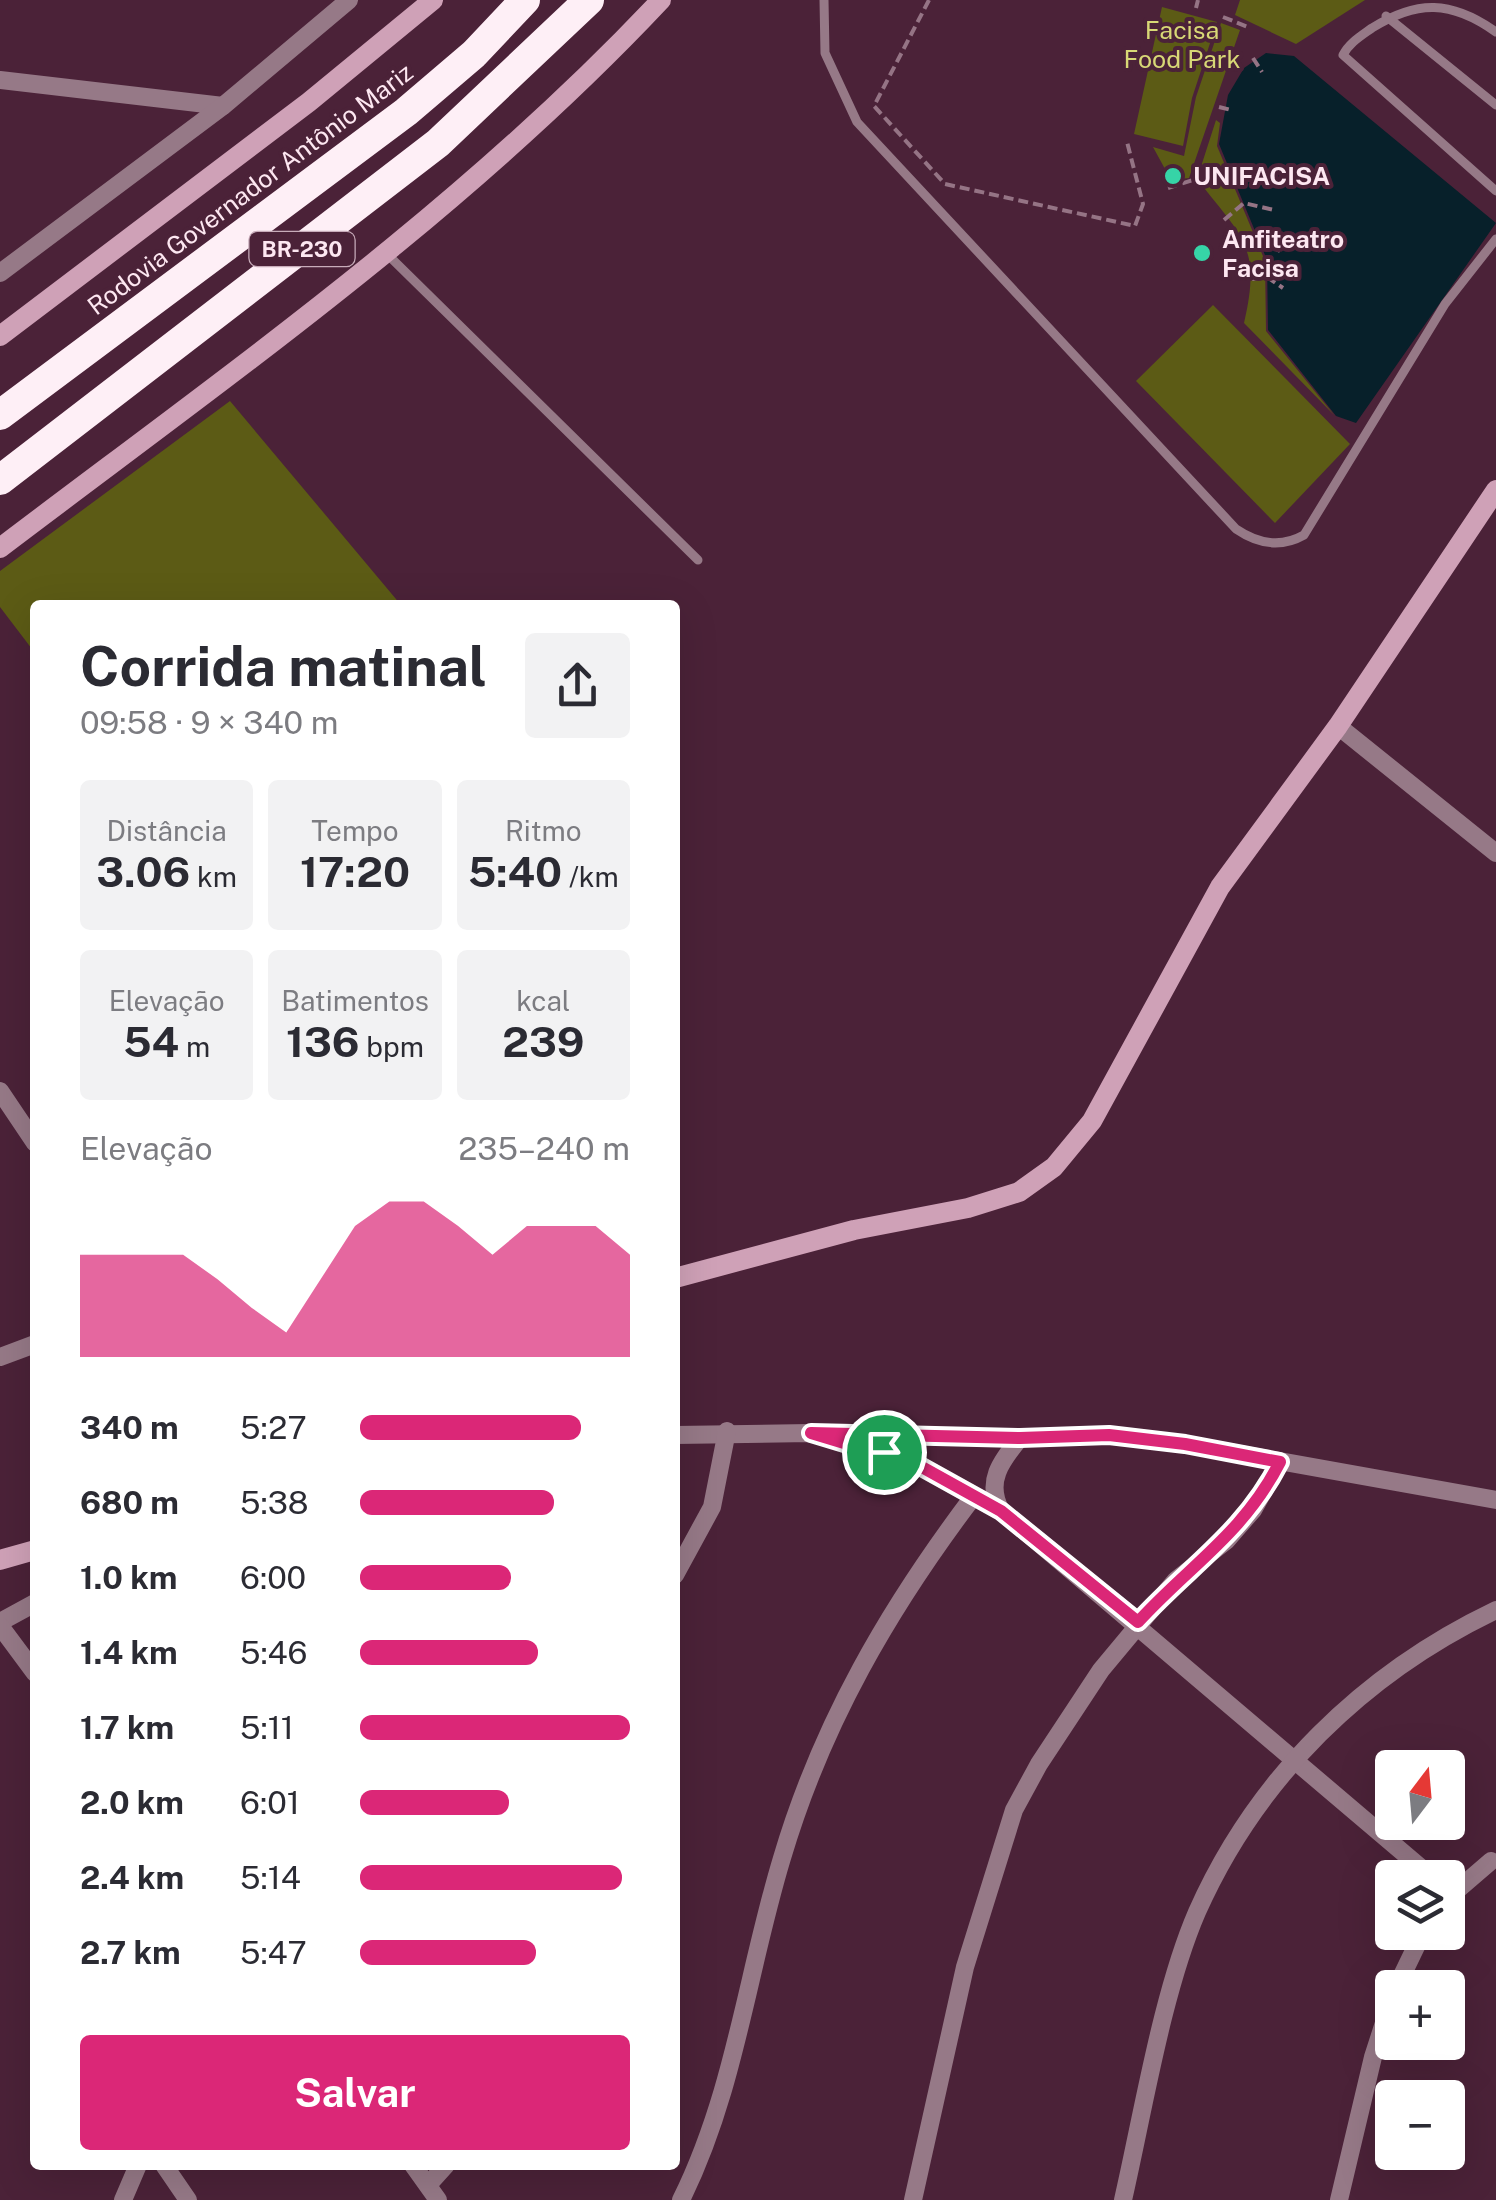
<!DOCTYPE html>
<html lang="pt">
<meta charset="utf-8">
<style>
:root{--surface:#fff;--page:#f2f2f3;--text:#2b2b33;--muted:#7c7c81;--accent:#db2777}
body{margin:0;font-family:"Public Sans",sans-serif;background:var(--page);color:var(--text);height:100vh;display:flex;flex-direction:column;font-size:38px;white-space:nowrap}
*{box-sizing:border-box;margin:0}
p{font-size:32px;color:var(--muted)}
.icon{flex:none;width:55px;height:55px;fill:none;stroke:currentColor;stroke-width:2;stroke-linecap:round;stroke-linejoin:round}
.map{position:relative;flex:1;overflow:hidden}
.drawer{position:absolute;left:30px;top:600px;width:650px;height:1570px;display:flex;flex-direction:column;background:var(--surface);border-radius:10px;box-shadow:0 10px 40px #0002}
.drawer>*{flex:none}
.needle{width:65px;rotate:16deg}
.buttons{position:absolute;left:1375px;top:1750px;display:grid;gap:20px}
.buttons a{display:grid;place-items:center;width:90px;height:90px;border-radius:10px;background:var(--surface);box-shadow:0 10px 40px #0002;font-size:50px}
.pin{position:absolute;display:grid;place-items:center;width:85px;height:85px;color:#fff;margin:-42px;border:5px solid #fff;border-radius:50%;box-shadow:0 2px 10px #0007}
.round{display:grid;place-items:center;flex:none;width:105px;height:105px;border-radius:10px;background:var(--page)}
.overview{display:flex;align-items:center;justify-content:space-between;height:170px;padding:0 50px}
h1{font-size:55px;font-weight:700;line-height:75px}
.metrics{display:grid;grid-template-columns:repeat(3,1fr);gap:15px;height:170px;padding:10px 50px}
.metrics div{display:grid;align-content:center;border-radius:10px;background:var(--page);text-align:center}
.metrics b{font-size:42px;font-weight:700}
.metrics small{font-size:28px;font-weight:400}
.metrics p{font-size:28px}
.chart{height:280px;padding:20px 50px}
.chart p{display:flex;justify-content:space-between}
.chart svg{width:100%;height:180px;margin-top:10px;fill:var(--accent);opacity:.7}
.cta{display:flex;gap:20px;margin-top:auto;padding:20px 50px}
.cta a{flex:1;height:115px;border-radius:10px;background:var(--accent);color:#fff;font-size:40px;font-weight:700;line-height:115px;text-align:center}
ul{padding:0 50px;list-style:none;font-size:32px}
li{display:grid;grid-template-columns:160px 120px 1fr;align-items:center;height:75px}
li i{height:25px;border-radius:12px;background:var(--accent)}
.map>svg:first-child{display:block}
.green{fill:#5c5b15}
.water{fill:#07202a}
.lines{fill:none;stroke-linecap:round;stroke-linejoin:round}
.path{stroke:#957485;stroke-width:4;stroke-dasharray:10 5;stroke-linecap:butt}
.lane{stroke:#967987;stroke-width:9}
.street{stroke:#967987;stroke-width:18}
.secondary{stroke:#cfa1b7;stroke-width:20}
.highway{stroke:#feeff6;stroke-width:30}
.route-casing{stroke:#fff;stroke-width:20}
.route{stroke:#db2777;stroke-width:12}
.poi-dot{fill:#36d4a7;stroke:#4b2238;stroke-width:4}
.labels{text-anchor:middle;stroke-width:8;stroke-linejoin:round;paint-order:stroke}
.shield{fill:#4b2238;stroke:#c8acba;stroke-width:2.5}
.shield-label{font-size:22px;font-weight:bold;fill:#fde7f1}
.park-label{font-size:25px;fill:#d8d876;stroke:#4b2238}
.poi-label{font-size:25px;font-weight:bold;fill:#fde7f1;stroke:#4b2238;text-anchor:start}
.street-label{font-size:25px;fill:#fde7f1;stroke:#4b2238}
</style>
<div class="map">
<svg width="1496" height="2200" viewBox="0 0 1496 2200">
<rect width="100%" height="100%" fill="#4b2238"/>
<g class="green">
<path d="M1240,0H1365L1296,44L1235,15Z"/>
<path d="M1162,7L1217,22L1192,98L1183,146L1134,134Z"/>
<path d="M1221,23L1240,30L1189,178L1171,180L1153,147L1184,156L1196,97Z"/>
<path d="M1216,120L1220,123L1217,146L1265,261L1266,331L1334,415L1244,323C1262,246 1242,237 1197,179Z"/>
<path d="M1213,305L1350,444L1275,523L1136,381Z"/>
<path d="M230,401L401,605H35V653L0,607V571Z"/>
</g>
<path class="water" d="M1266,53L1294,56L1496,223L1356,423L1336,416L1268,330L1267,260L1219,144L1228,95L1244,68Z"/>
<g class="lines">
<g class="path">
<path d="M929,0L874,106L945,184L1135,226L1143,204L1127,142"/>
<path d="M1196,8L1198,0"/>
<path d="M1223,17L1248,27"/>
<path d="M1253,58L1262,72"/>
<path d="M1219,107L1231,110"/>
<path d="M1168,188L1193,180"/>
<path d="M1224,220L1244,203L1274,210"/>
<path d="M1245,249L1260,242L1280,251"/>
<path d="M1252,279L1267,277L1283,288"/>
</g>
<g class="lane">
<path d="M824,0L825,53L857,122L1236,529C1258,544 1281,548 1304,535L1445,304L1496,239"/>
<path d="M1386,16L1496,105"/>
<path d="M1496,32C1451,0 1417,0 1372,28C1361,36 1349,43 1343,55L1496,191"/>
<path d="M387,254L698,560"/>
</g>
<g class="street">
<path d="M0,80L223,106"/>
<path d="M0,273L223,106L349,0"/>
<path d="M1338,726L1496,853"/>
<path d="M0,1091L35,1143"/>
<path d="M0,1357L35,1344"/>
<path d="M842,1434L1020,1438L1109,1435L1185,1444L1496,1500"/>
<path d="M675,1435L811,1433L920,1466L1001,1511L1433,1878"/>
<path d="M1001,1511C985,1482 1001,1461 1020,1438"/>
<path d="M675,1575L712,1507L727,1431"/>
<path d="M0,1622L35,1603"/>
<path d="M0,1626L35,1673"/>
<path d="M1448,1898L1491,1861"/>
<path d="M1396,1988L1423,1932"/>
<path d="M164,2165L188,2200"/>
<path d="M413,2165L438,2200"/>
<path d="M428,2185L446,2165"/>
<path d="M123,2200L138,2165"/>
<path d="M681,2200C735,2091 747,1973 782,1858C822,1723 889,1608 973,1497"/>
<path d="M913,2200L965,1967L1014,1810L1039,1764L1101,1670L1176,1580L1226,1541L1253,1510L1280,1462"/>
<path d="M1123,2200C1143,2113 1162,1993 1197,1912C1257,1777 1364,1673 1496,1610"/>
<path d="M1339,2200L1373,2057L1392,1998"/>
</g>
<g class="secondary">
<path d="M0,336L309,102L433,0"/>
<path d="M0,548C228,375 464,210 661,0"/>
<path d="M675,1278L854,1230L968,1208L1019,1192L1054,1167L1092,1121L1220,887L1338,726L1496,490"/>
<path d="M0,1560L35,1550"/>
</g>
<g class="highway">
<path d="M0,415L406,112L474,54L525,0"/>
<path d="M0,480L438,143L589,0"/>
</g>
</g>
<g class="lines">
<g class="route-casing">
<path id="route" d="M811,1433L1020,1438L1109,1435L1185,1444L1280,1462C1243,1534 1190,1565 1138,1622L1001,1511L920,1466Z"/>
</g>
<use href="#route" class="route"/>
</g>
<g class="poi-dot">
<circle cx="1173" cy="176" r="10"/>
<circle cx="1202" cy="253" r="10"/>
</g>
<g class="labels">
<rect class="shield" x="249.5" y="232" width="105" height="34" rx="8"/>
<g class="shield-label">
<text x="302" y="257">BR-230</text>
</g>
<g class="park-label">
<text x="1182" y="39">Facisa<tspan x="1182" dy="29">Food Park</tspan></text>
</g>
<g class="poi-label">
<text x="1193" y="185">UNIFACISA</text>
<text x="1222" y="248">Anfiteatro<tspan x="1222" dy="29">Facisa</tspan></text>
</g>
<g class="street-label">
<text transform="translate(250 189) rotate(-37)" y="9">Rodovia Governador Antônio Mariz</text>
</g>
</g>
</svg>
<div class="buttons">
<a><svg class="needle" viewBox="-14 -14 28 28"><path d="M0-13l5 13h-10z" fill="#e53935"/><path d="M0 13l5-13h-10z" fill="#7c7c81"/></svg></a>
<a><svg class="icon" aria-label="layers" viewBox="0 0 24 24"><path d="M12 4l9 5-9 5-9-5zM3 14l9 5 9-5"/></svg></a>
<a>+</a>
<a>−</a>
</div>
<div class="pin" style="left:884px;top:1452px;background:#1e9e55"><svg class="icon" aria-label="arrive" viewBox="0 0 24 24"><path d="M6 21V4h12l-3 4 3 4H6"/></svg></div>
<section class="drawer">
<div class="overview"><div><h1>Corrida matinal</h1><p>09:58 · 9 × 340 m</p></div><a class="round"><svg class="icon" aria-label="share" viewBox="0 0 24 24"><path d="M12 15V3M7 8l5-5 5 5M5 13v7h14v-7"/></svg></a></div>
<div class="metrics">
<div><p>Distância</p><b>3.06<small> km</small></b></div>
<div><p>Tempo</p><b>17:20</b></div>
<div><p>Ritmo</p><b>5:40<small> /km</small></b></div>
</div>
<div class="metrics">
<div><p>Elevação</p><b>54<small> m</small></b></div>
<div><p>Batimentos</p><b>136<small> bpm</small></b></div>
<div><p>kcal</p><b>239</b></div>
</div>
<div class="chart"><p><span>Elevação</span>235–240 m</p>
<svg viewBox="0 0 160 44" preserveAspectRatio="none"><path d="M0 44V19L10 19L20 19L30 19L40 25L50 32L60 38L70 25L80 12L90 6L100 6L110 12L120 19L130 12L140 12L150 12L160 19V44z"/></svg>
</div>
<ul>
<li><b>340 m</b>5:27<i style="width:82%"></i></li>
<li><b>680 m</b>5:38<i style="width:72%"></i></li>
<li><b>1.0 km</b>6:00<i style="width:56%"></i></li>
<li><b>1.4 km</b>5:46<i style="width:66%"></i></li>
<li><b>1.7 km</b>5:11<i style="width:100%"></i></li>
<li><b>2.0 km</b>6:01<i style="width:55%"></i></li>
<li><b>2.4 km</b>5:14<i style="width:97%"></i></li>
<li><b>2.7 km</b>5:47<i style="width:65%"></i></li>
</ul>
<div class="cta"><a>Salvar</a></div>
</section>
</div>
